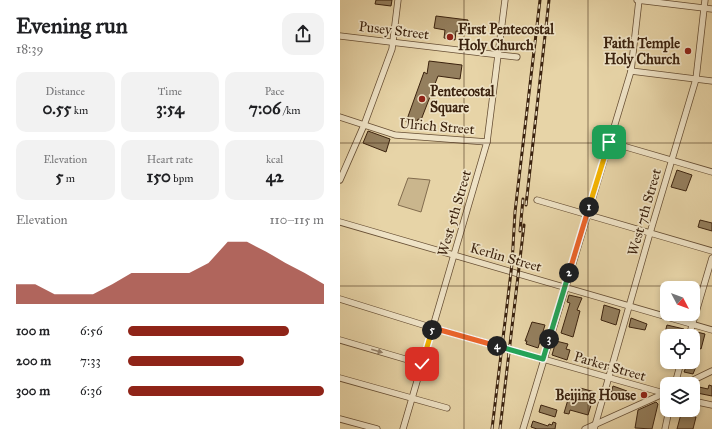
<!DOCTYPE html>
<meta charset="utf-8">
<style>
:root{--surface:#fff;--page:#f2f2f2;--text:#202124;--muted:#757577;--accent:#8f2418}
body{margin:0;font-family:"IM FELL Great Primer",serif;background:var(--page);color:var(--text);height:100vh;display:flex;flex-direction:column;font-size:15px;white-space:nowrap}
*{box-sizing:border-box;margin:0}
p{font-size:13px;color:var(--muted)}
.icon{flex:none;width:22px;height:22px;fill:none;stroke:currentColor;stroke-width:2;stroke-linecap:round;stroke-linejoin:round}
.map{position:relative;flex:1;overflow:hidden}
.side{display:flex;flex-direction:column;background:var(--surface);width:340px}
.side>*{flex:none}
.needle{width:26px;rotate:131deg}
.controls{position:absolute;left:320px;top:281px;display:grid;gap:8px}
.controls a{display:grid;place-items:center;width:40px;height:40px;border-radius:8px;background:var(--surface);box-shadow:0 2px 6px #0003;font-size:20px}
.pin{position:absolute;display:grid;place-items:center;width:34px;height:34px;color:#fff;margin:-17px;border-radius:8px;box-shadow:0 2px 6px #0006}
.km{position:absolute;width:20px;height:20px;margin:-10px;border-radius:50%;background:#222;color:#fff;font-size:11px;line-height:20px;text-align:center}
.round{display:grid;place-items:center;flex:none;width:42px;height:42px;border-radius:12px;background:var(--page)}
.overview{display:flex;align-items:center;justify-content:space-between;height:68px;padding:0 16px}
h1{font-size:22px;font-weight:800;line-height:30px}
.figures{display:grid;grid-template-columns:repeat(3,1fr);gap:6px;height:68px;padding:4px 16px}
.figures div{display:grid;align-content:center;border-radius:10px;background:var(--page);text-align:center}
.figures b{font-size:17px;font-weight:800}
.figures small{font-size:11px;font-weight:400}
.figures p{font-size:11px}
.chart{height:112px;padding:8px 16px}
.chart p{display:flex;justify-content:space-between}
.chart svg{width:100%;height:72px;margin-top:4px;fill:var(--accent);opacity:.7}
ul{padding:0 16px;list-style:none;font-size:13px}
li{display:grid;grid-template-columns:64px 48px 1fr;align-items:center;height:30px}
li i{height:10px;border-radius:5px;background:var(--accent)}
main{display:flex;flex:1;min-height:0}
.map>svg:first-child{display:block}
.green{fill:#cab68d;stroke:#826c4e}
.building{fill:#947f5e;stroke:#3b220e}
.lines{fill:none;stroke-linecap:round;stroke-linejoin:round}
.street-casing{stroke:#664e34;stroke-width:7}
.street{stroke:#efe3c6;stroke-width:5.5}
.rail-casing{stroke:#3b220e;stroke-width:3}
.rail{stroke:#efe3c6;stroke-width:1.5;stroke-dasharray:4.5;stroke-linecap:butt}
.oneway{fill:#95826a}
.split-1-casing{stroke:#fff;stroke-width:8}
.split-2-casing{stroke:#fff;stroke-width:8}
.split-3-casing{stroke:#fff;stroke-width:8}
.split-4-casing{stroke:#fff;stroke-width:8}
.split-5-casing{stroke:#fff;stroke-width:8}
.split-6-casing{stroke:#fff;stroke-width:8}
.split-1{stroke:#f5b400;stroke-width:5}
.split-2{stroke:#f0652b;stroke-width:5}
.split-3{stroke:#22a559;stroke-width:5}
.split-4{stroke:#22a559;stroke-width:5}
.split-5{stroke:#f0652b;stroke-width:5}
.split-6{stroke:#f5b400;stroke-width:5}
.grid{fill:none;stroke:#3b220e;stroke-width:1;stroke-opacity:0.55}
.poi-dot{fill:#8f2418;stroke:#efe3c6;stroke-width:1.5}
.labels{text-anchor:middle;stroke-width:3.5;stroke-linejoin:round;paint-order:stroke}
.poi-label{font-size:14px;font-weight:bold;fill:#3b220e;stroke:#efe3c6;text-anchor:start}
.street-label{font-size:14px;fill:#3b220e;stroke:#efe3c6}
</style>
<main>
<section class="side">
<div class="overview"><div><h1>Evening run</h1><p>18:39</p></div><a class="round"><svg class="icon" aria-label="share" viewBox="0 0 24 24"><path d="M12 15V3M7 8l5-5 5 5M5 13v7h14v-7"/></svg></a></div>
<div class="figures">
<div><p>Distance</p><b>0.55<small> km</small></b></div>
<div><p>Time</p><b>3:54</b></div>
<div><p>Pace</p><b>7:06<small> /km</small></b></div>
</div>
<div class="figures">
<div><p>Elevation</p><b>5<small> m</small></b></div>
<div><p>Heart rate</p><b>150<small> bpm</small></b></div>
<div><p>kcal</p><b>42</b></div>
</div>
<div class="chart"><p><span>Elevation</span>110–115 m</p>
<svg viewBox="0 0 160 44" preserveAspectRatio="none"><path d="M0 44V32L10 32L20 38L30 38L40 38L50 32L60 25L70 25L80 25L90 25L100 19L110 6L120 6L130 12L140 19L150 25L160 32V44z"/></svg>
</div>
<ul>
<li><b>100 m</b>6:56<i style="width:82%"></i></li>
<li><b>200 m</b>7:33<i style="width:59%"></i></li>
<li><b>300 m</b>6:36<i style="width:100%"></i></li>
</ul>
</section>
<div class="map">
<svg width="372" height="429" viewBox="0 0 372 429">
<rect width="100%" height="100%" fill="#e7d4a7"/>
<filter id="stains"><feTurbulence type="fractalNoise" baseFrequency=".005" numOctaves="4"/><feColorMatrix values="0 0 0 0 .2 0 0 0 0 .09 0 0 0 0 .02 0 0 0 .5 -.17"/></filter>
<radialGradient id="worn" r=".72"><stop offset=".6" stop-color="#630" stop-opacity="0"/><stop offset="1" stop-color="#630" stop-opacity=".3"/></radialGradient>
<path class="green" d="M68,178L90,180L81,212L58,205Z"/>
<g class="building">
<path d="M36,0H52L51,6L35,4Z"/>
<path d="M96,16L128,20L127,26L132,27L131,34L116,31L115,40L104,38L105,30L94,28Z"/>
<path d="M89,61L122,65L120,79L98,76L81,120L78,119L75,126L66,122L84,72L87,74Z"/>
<path d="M28,131L50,139L46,152L23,143Z"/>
<path d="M337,170L352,175L346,191L331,187Z"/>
<path d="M360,220L372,223V231L358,227Z"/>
<path d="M229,295L242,298L237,310L240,311L233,337L221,333L230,303L227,302Z"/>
<path d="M264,305L280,310L276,325L261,320Z"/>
<path d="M291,318L307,324L305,330L289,327Z"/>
<path d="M192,322L205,325L198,348L186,344L187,341H185Z"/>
<path d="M327,325L344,329L342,336H335L336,333L329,331L328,336H324Z"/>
<path d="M357,332L365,334L361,349L353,346L355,336L356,337Z"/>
<path d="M216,341L228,344L226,349L230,350L227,360L212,355Z"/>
<path d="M348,362L357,364L353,374L344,372Z"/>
<path d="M369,385L372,386V396L357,393L359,387L368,389Z"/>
<path d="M273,386L287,391L285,397L271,393Z"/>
<path d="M240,388L255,392L248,415L230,410L229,414L224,413L230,393L238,395Z"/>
<path d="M316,402L318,404L312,429L295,428L298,410Z"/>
<path d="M201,405L217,410L215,417L199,412Z"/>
<path d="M341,414L356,417L353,429H337Z"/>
<path d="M193,421L208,426L209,424L212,425L213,422L216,423L215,429H197L191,427Z"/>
</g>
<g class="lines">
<g class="street-casing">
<g id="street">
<path d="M297,0L372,9"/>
<path d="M0,36L177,57"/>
<path d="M291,71L372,81"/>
<path d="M0,117L55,135L147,142"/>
<path d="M269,142L372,172"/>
<path d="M0,180L24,125L52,49L58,0"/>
<path d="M197,200L372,251"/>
<path d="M0,222L372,330"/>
<path d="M0,299L93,328L327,394"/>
<path d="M349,336L372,258"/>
<path d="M0,340L82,364"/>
<path d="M0,378L107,408"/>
<path d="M335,384L341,362"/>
<path d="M345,384L372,371"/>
<path d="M353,401L372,405"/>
<path d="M0,419L37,429"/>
<path d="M63,429L147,142L165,0"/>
<path d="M183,429L291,71L299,0"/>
<path d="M245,429L325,393"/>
<path d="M254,429L310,233L356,79L365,0"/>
<path d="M325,429L329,410"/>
</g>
</g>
<use href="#street" class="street"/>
<g class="rail-casing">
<g id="rail">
<path d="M186,205L209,0"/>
<path d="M180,231L183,199"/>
<path d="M152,429L172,264L175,212L200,0"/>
<path d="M160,429L184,225"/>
</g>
</g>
<use href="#rail" class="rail"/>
</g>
<defs><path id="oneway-solid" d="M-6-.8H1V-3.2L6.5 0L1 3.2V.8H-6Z"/></defs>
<use class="oneway" href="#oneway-solid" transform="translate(37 351) rotate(16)"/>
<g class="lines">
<g class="split-1-casing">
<path id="split-1" d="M249,207L269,142"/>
</g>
<g class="split-2-casing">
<path id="split-2" d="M229,273L249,207"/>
</g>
<g class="split-3-casing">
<path id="split-3" d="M209,339L229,273"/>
</g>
<g class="split-4-casing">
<path id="split-4" d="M157,346L203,359L209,339"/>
</g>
<g class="split-5-casing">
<path id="split-5" d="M92,330L93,328L157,346"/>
</g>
<g class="split-6-casing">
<path id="split-6" d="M82,364L92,330"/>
</g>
<use href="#split-1" class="split-1"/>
<use href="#split-2" class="split-2"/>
<use href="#split-3" class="split-3"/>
<use href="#split-4" class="split-4"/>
<use href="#split-5" class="split-5"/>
<use href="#split-6" class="split-6"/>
</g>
<path class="grid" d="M124,0V429M248,0V429M0,143H372M0,286H372"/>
<g class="poi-dot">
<circle cx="110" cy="37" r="4"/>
<circle cx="348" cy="51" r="4"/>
<circle cx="82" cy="99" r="4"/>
<circle cx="304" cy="395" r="4"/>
</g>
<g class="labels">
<g class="poi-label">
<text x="118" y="34">First Pentecostal<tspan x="118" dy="16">Holy Church</tspan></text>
<text x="340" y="48" text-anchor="end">Faith Temple<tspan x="340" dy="16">Holy Church</tspan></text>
<text x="90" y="96">Pentecostal<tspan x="90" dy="16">Square</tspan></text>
<text x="296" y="400" text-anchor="end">Beijing House</text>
</g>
<g class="street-label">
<text transform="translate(54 30) rotate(7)" y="5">Pusey Street</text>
<text transform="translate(97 126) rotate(5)" y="5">Ulrich Street</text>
<text transform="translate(304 212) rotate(-74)" y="5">West 7th Street</text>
<text transform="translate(114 213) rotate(-74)" y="5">West 5th Street</text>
<text transform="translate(166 257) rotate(16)" y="5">Kerlin Street</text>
<text transform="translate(270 366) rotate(16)" y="5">Parker Street</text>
</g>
</g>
<rect width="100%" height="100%" filter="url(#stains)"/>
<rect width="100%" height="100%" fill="url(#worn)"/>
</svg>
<div class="controls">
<a><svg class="needle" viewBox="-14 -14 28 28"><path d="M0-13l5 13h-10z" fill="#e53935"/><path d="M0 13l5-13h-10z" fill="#757577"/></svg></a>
<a><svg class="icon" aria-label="locate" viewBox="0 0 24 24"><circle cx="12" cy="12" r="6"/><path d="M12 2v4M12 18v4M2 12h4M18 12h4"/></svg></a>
<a><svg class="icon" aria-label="layers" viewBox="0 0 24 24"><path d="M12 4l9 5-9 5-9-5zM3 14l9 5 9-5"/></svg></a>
</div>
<div class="pin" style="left:269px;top:142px;background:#1e9e55"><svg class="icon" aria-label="arrive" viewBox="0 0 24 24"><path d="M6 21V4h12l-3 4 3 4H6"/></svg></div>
<div class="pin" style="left:82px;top:364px;background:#d93025"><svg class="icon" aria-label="check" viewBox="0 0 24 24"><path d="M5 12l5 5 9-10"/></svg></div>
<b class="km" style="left:249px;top:207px">1</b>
<b class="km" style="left:229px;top:273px">2</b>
<b class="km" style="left:209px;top:339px">3</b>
<b class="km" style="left:157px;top:346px">4</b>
<b class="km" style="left:92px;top:330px">5</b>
</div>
</main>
